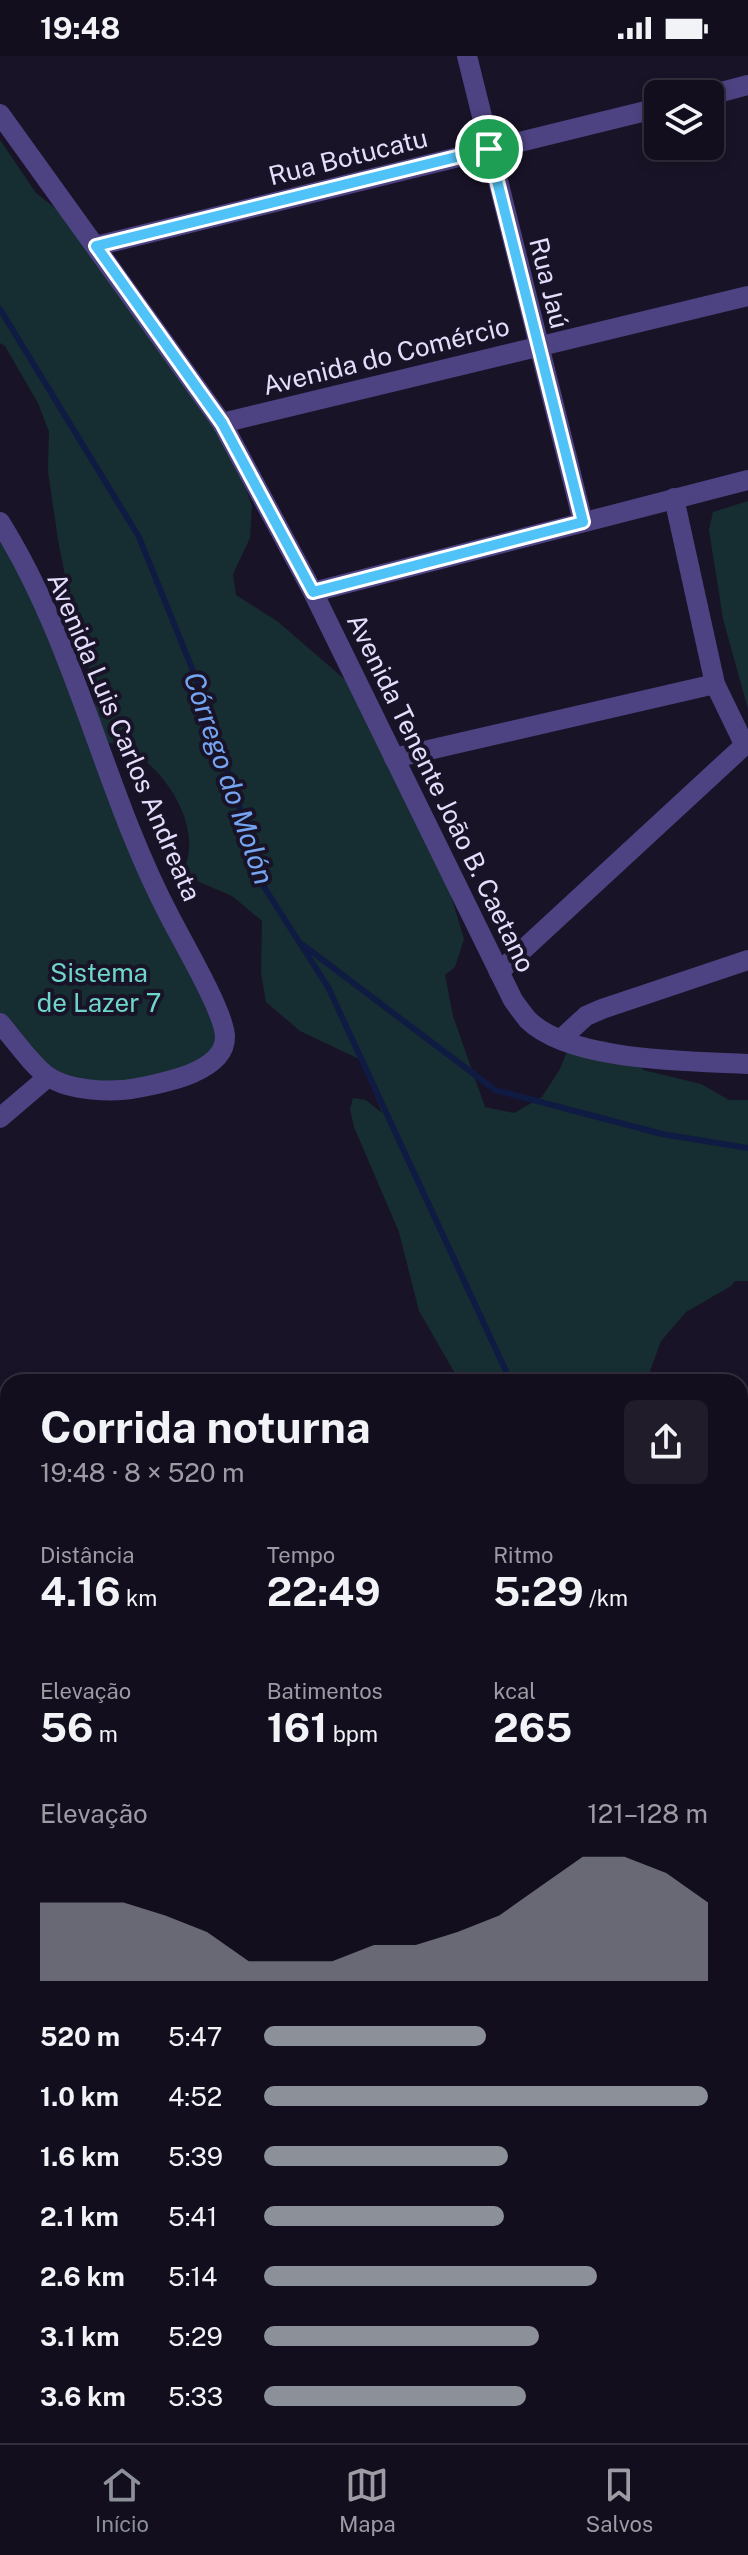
<!DOCTYPE html>
<html lang="pt">
<meta charset="utf-8">
<style>
:root{--surface:#130e1d;--page:#201c2a;--text:#f1f3f6;--muted:#9d9ca4;--line:#322e3b;--accent:#8c9099}
body{margin:0;font-family:"Public Sans",sans-serif;background:var(--page);color:var(--text);height:100vh;display:flex;flex-direction:column;font-size:30px;white-space:nowrap}
*{box-sizing:border-box;margin:0}
p{font-size:26px;color:var(--muted)}
.icon{flex:none;width:44px;height:44px;fill:none;stroke:currentColor;stroke-width:2;stroke-linecap:round;stroke-linejoin:round}
.map{position:relative;flex:1;overflow:hidden}
.details{position:absolute;left:0px;top:1318px;width:748px;height:1070px;display:flex;flex-direction:column;background:var(--surface);border-radius:24px 24px 0 0;box-shadow:0 4px 12px #0003,0 0 0 2px var(--line)}
.details>*{flex:none}
.buttons{position:absolute;left:644px;top:24px;display:grid;gap:16px}
.buttons a{display:grid;place-items:center;width:80px;height:80px;border-radius:12px;background:var(--surface);box-shadow:0 4px 12px #0003,0 0 0 2px var(--line);font-size:40px}
.pin{position:absolute;display:grid;place-items:center;width:68px;height:68px;color:#fff;margin:-34px;border:4px solid #fff;border-radius:50%;box-shadow:0 2px 8px #0007}
.round{display:grid;place-items:center;flex:none;width:84px;height:84px;border-radius:12px;background:var(--page)}
.summary{display:flex;align-items:center;justify-content:space-between;height:136px;padding:0 40px}
h1{font-size:44px;font-weight:700;line-height:60px}
.figures{display:grid;grid-template-columns:repeat(3,1fr);gap:12px;height:136px;padding:8px 40px}
.figures div{display:grid;align-content:center}
.figures b{font-size:40px;font-weight:700}
.figures small{font-size:22px;font-weight:400}
.figures p{font-size:22px}
.chart{height:224px;padding:16px 40px}
.chart p{display:flex;justify-content:space-between}
.chart svg{width:100%;height:144px;margin-top:8px;fill:var(--accent);opacity:.7}
ul{padding:0 40px;list-style:none;font-size:26px}
li{display:grid;grid-template-columns:128px 96px 1fr;align-items:center;height:60px}
li i{height:20px;border-radius:10px;background:var(--accent)}
.status{display:flex;justify-content:space-between;align-items:center;height:56px;padding:0 40px;background:var(--surface);direction:ltr}
.status svg{height:22px;fill:currentColor}
.tab-bar{display:flex;justify-content:space-around;align-items:center;height:112px;border-top:2px solid var(--line);background:var(--surface);font-size:22px;color:var(--muted)}
.tab-bar a{display:grid;justify-items:center;gap:4px}
.tab-bar .selected{color:var(--accent)}
.map>svg:first-child{display:block}
.green{fill:#162e31}
.lines{fill:none;stroke-linecap:round;stroke-linejoin:round}
.stream{stroke:#101b43;stroke-width:6}
.minor{stroke:#4e4382;stroke-width:20}
.major{stroke:#d36ff1;stroke-width:20}
.route-casing{stroke:#fff;stroke-width:16}
.route{stroke:#4fc3f7;stroke-width:10}
.labels{text-anchor:middle;stroke-width:8;stroke-linejoin:round;paint-order:stroke}
.street-label{font-size:26px;fill:#e5ddfc;stroke:#191327}
.park-label{font-size:26px;fill:#6fd6cb;stroke:#191327}
.water-label{font-size:28px;font-style:italic;fill:#75a5f1;stroke:#191327}
</style>
<div class="status"><b>19:48</b><svg viewBox="0 0 49 12"><path d="M0 12V9h3v3zM5 12V6h3v6zM10 12V3h3v9zM15 12V0h3v12zM26 1h20v11H26zM47 4h2v5h-2z"/></svg></div>
<div class="map">
<svg width="748" height="2387" viewBox="0 0 748 2387">
<rect width="100%" height="100%" fill="#191327"/>
<g class="green">
<path d="M0,84L36,137L78,170L230,388L252,450L250,482L233,518L236,539L277,565L349,627L439,800L464,883L455,911L445,919L453,960L485,1051L514,1057L542,1041L560,1013L571,985H605L634,997L643,1014L701,1028L729,1044H748V1225H735L731,1230L686,1256L661,1285L646,1326H460L419,1255L399,1176L354,1071L350,1053L353,1042L366,1044L382,1057L361,1004L300,975L266,946L261,917L262,865L232,840L190,822L185,810C205,764 151,688 102,686L219,959V999L134,1033L48,1021L0,967V466L95,673V643L80,569L69,540L58,484L48,415L49,376L38,347L5,290L0,287Z"/>
<path d="M748,445V653L723,563L709,474L713,456Z"/>
<path d="M740,1500C748,1520 748,1651 748,1684L740,1689Z"/>
<path d="M748,1815V2387H635L632,2380H740V1816Z"/>
</g>
<g class="lines">
<g class="stream">
<path d="M0,253L139,481L210,657L264,831L328,931L511,1326"/>
<path d="M303,889L495,1034L662,1078L748,1092"/>
<path d="M740,1894L748,1917"/>
<path d="M740,1947L748,1922"/>
<path d="M740,2140L748,2153"/>
</g>
<g class="minor">
<path d="M467,0L583,466"/>
<path d="M710,39L748,29"/>
<path d="M0,58L222,367L313,536L513,944C518,951 523,958 528,964C571,1006 691,1005 748,1008"/>
<path d="M96,190L658,52"/>
<path d="M222,367L748,240"/>
<path d="M674,442L715,628L744,688"/>
<path d="M0,466C77,589 103,734 170,861C182,885 225,957 225,981C225,1016 163,1027 137,1032C113,1037 70,1035 49,1021C35,1013 12,981 0,967"/>
<path d="M313,536L748,424"/>
<path d="M394,702L715,628"/>
<path d="M499,916L748,686"/>
<path d="M561,983L586,960L602,953L748,904"/>
<path d="M0,1062L48,1021"/>
<path d="M0,2112L8,2110"/>
<path d="M255,2380V2387"/>
<path d="M544,2380L545,2387"/>
</g>
<g class="major">
<path d="M740,1731L748,1728"/>
<path d="M740,1761L748,1758"/>
<path d="M0,1988L8,1986"/>
<path d="M0,2016L8,2013"/>
</g>
</g>
<g class="lines">
<g class="route-casing">
<path id="route" d="M489,93L583,466L313,536L222,367L96,190Z"/>
</g>
<use href="#route" class="route"/>
</g>
<g class="labels">
<g class="street-label">
<text transform="translate(348 101) rotate(-14)" y="9">Rua Botucatu</text>
<text transform="translate(549 227) rotate(76)" y="9">Rua Jaú</text>
<text transform="translate(386 300) rotate(-14)" y="9">Avenida do Comércio</text>
<text transform="translate(124 681) rotate(67)" y="9">Avenida Luis Carlos Andreata</text>
<text transform="translate(441 737) rotate(64)" y="9">Avenida Tenente João B. Caetano</text>
</g>
<g class="park-label">
<text x="99" y="926">Sistema<tspan x="99" dy="30">de Lazer 7</tspan></text>
</g>
<g class="water-label">
<text transform="translate(229 722) rotate(71)" y="10">Córrego do Molón</text>
</g>
</g>
</svg>
<div class="buttons">
<a><svg class="icon" aria-label="layers" viewBox="0 0 24 24"><path d="M12 4l9 5-9 5-9-5zM3 14l9 5 9-5"/></svg></a>
</div>
<div class="pin" style="left:489px;top:93px;background:#1e9e55"><svg class="icon" aria-label="arrive" viewBox="0 0 24 24"><path d="M6 21V4h12l-3 4 3 4H6"/></svg></div>
<section class="details">
<div class="summary"><div><h1>Corrida noturna</h1><p>19:48 · 8 × 520 m</p></div><a class="round"><svg class="icon" aria-label="share" viewBox="0 0 24 24"><path d="M12 15V3M7 8l5-5 5 5M5 13v7h14v-7"/></svg></a></div>
<div class="figures">
<div><p>Distância</p><b>4.16<small> km</small></b></div>
<div><p>Tempo</p><b>22:49</b></div>
<div><p>Ritmo</p><b>5:29<small> /km</small></b></div>
</div>
<div class="figures">
<div><p>Elevação</p><b>56<small> m</small></b></div>
<div><p>Batimentos</p><b>161<small> bpm</small></b></div>
<div><p>kcal</p><b>265</b></div>
</div>
<div class="chart"><p><span>Elevação</span>121–128 m</p>
<svg viewBox="0 0 160 44" preserveAspectRatio="none"><path d="M0 44V20L10 20L20 20L30 24L40 29L50 38L60 38L70 38L80 33L90 33L100 29L110 24L120 15L130 6L140 6L150 11L160 20V44z"/></svg>
</div>
<ul>
<li><b>520 m</b>5:47<i style="width:50%"></i></li>
<li><b>1.0 km</b>4:52<i style="width:100%"></i></li>
<li><b>1.6 km</b>5:39<i style="width:55%"></i></li>
<li><b>2.1 km</b>5:41<i style="width:54%"></i></li>
<li><b>2.6 km</b>5:14<i style="width:75%"></i></li>
<li><b>3.1 km</b>5:29<i style="width:62%"></i></li>
<li><b>3.6 km</b>5:33<i style="width:59%"></i></li>
</ul>
</section>
</div>
<nav class="tab-bar">
<a class="selected"><svg class="icon" aria-label="home" viewBox="0 0 24 24"><path d="M3 11l9-7 9 7M6 9v11h12V9"/></svg>Início</a>
<a><svg class="icon" aria-label="map" viewBox="0 0 24 24"><path d="M3 6l6-2 6 2 6-2v14l-6 2-6-2-6 2zM9 4v14M15 6v14"/></svg>Mapa</a>
<a><svg class="icon" aria-label="saved" viewBox="0 0 24 24"><path d="M7 4h10v16l-5-4-5 4z"/></svg>Salvos</a>
</nav>
